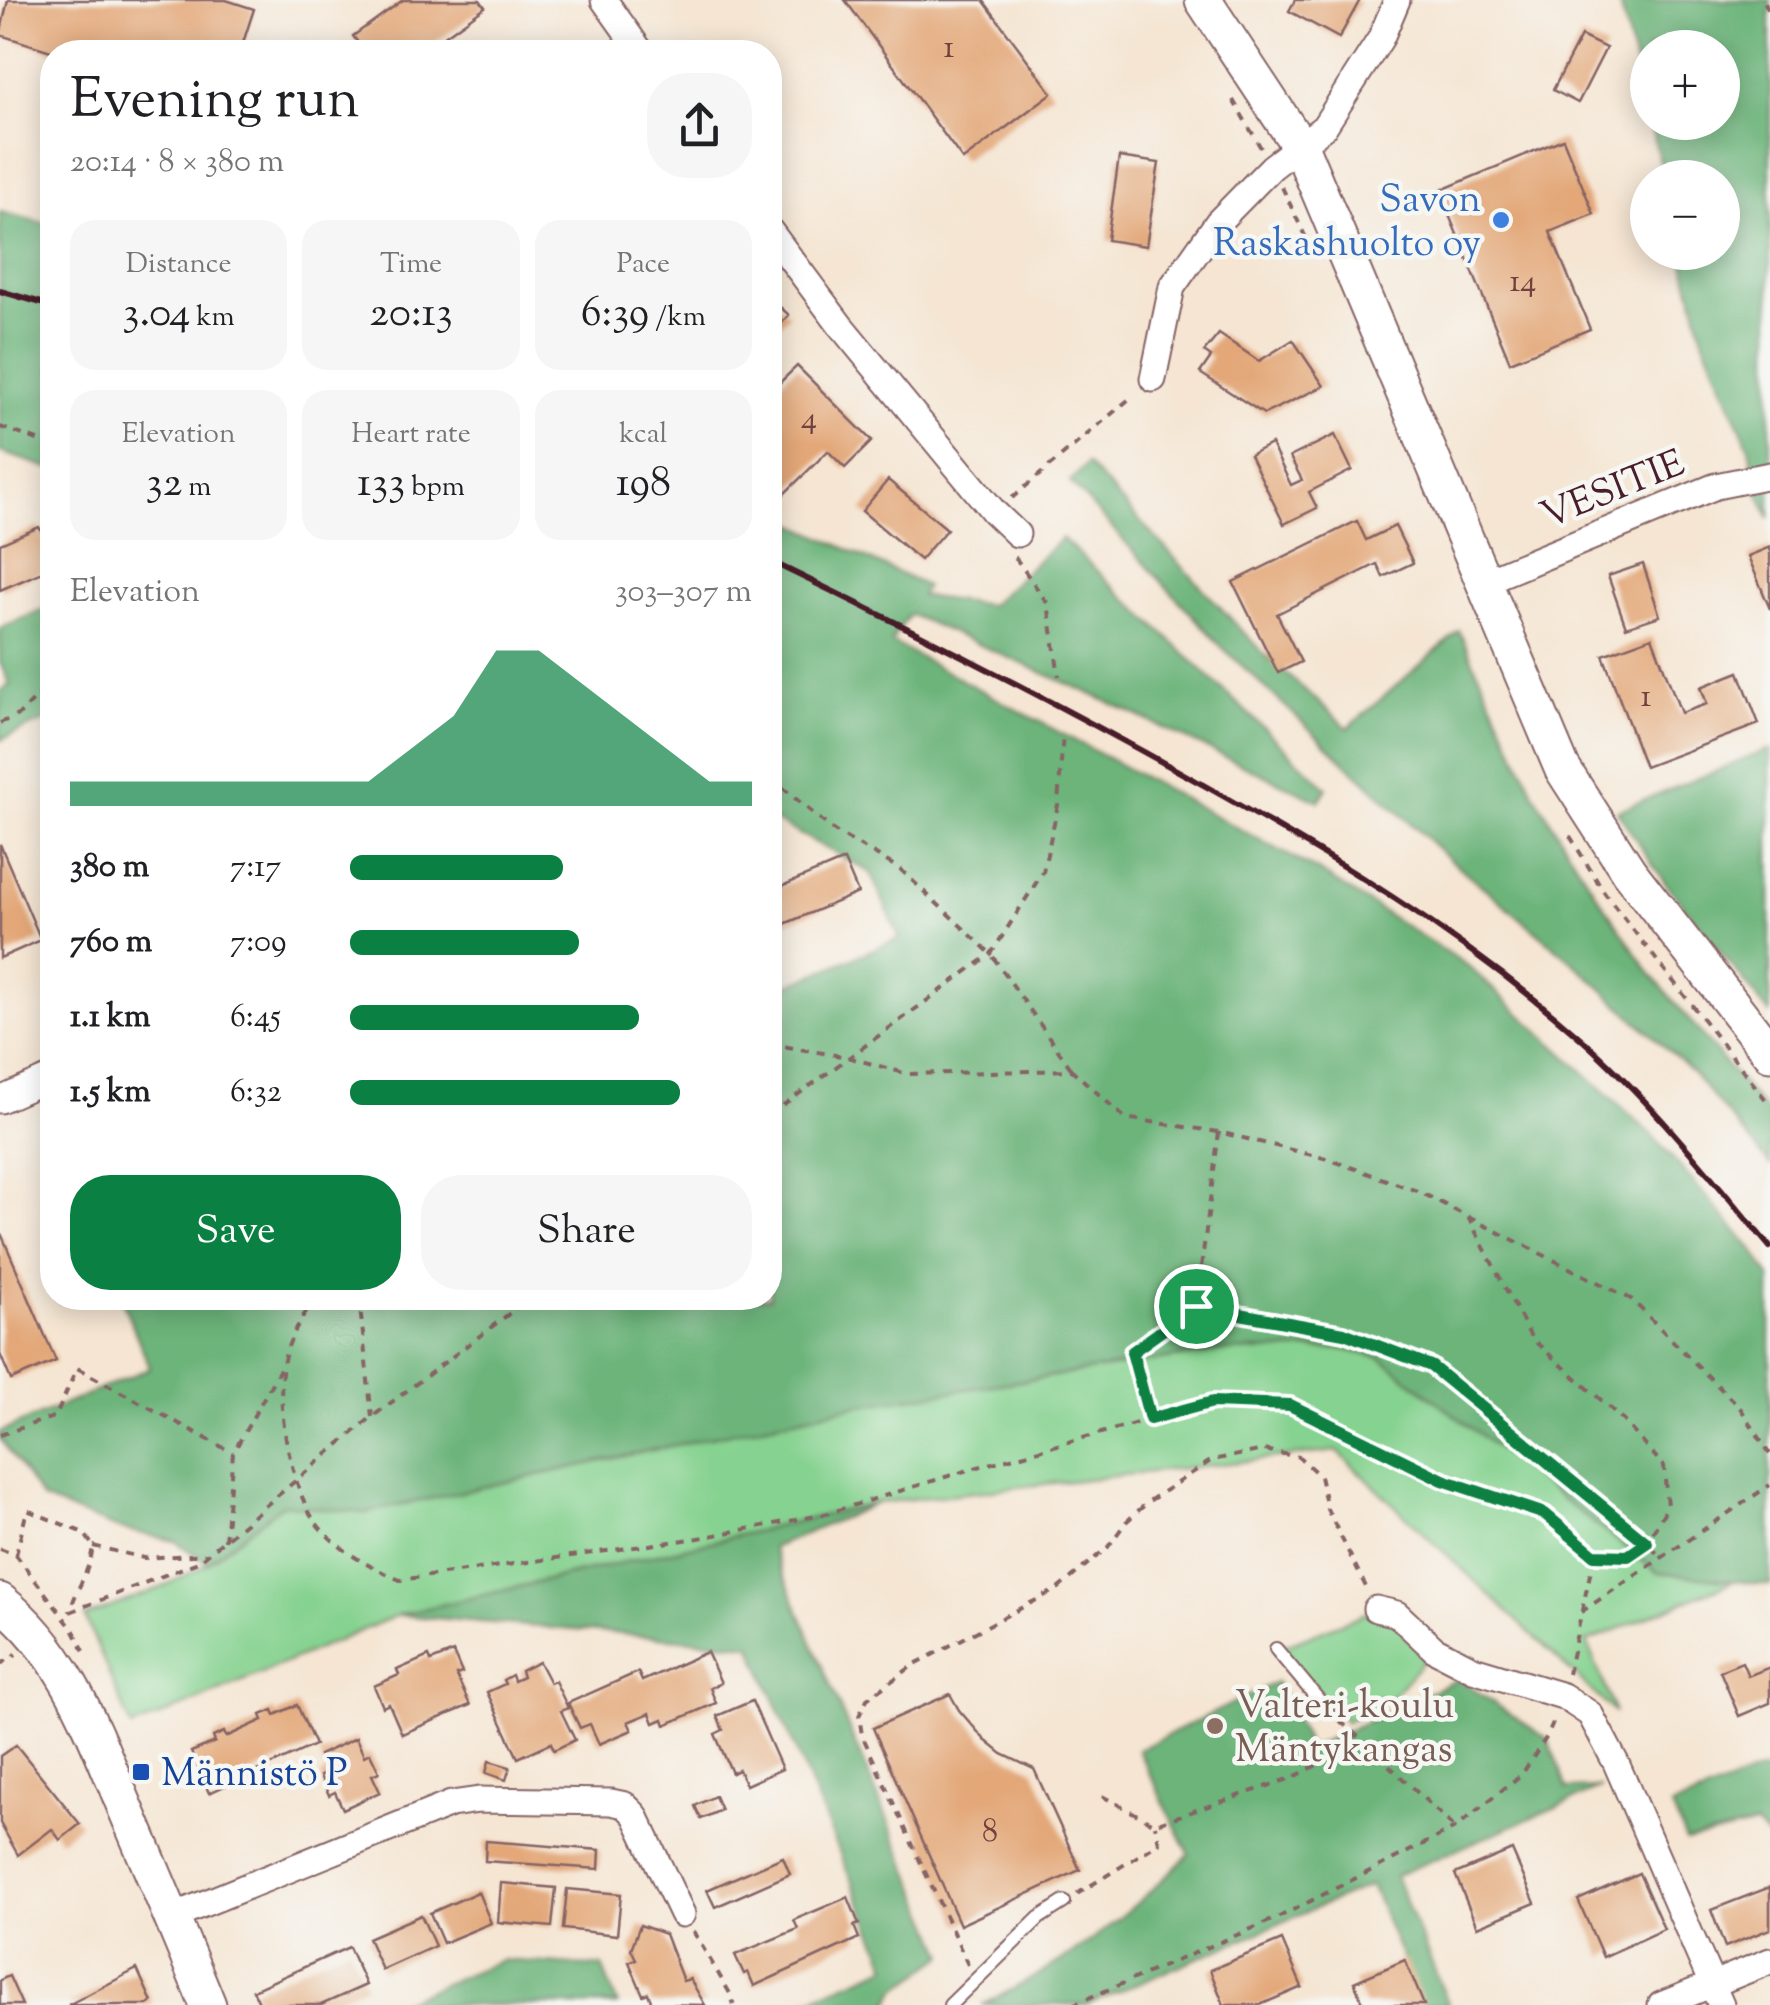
<!DOCTYPE html>
<meta charset="utf-8">
<style>
:root{--surface:#fff;--page:#f6f6f6;--text:#202124;--muted:#757577;--accent:#0b8043}
body{margin:0;font-family:"Sorts Mill Goudy",serif;background:var(--page);color:var(--text);height:100vh;display:flex;flex-direction:column;font-size:38px;white-space:nowrap}
*{box-sizing:border-box;margin:0}
p{font-size:32px;color:var(--muted)}
.icon{flex:none;width:55px;height:55px;fill:none;stroke:currentColor;stroke-width:2;stroke-linecap:round;stroke-linejoin:round}
.map{position:relative;flex:1;overflow:hidden}
.details{position:absolute;left:40px;top:40px;width:742px;height:1270px;display:flex;flex-direction:column;background:var(--surface);border-radius:40px;box-shadow:0 5px 25px #0003}
.details>*{flex:none}
.tools{position:absolute;left:1630px;top:30px;display:grid;gap:20px}
.tools a{display:grid;place-items:center;width:110px;height:110px;border-radius:50%;background:var(--surface);box-shadow:0 5px 25px #0003;font-size:50px}
.pin{position:absolute;display:grid;place-items:center;width:85px;height:85px;color:#fff;margin:-42px;border:5px solid #fff;border-radius:50%;box-shadow:0 2px 10px #0007}
.round{display:grid;place-items:center;flex:none;width:105px;height:105px;border-radius:40px;background:var(--page)}
.head{display:flex;align-items:center;justify-content:space-between;height:170px;padding:0 30px}
h1{font-size:55px;font-weight:600;line-height:75px}
.figures{display:grid;grid-template-columns:repeat(3,1fr);gap:15px;height:170px;padding:10px 30px}
.figures div{display:grid;align-content:center;border-radius:25px;background:var(--page);text-align:center}
.figures b{font-size:42px;font-weight:600}
.figures small{font-size:28px;font-weight:400}
.figures p{font-size:28px}
.chart{height:280px;padding:20px 30px}
.chart p{display:flex;justify-content:space-between}
.chart svg{width:100%;height:180px;margin-top:10px;fill:var(--accent);opacity:.7}
.button{display:flex;gap:20px;margin-top:auto;padding:20px 30px}
.button a{flex:1;height:115px;border-radius:40px;background:var(--accent);color:#fff;font-size:40px;font-weight:600;line-height:115px;text-align:center}
.button a+a{background:var(--page);color:var(--text)}
ul{padding:0 30px;list-style:none;font-size:32px}
li{display:grid;grid-template-columns:160px 120px 1fr;align-items:center;height:75px}
li i{height:25px;border-radius:12px;background:var(--accent)}
.map>svg:first-child{display:block}
.green{fill:#86d290;stroke:#68785e;stroke-width:2.5}
.forest{fill:#6cb47a;stroke:#5b6a52;stroke-width:2.5}
.building{fill:#e3a778}
.lines{fill:none;stroke-linecap:round;stroke-linejoin:round}
.lane-casing{stroke:#866465;stroke-width:16}
.street-casing{stroke:#866465;stroke-width:29}
.secondary-casing{stroke:#866465;stroke-width:39}
.path{stroke:#866465;stroke-width:4;stroke-dasharray:8 8;stroke-linecap:butt}
.lane{stroke:#fff;stroke-width:12}
.street{stroke:#fff;stroke-width:25}
.secondary{stroke:#fff;stroke-width:35}
.rail{stroke:#4a1f2b;stroke-width:6}
.route-casing{stroke:#fff;stroke-width:20}
.route{stroke:#0b8043;stroke-width:12}
.shop-dot{fill:#3f7fe0;stroke:#f6f6f2;stroke-width:4}
.education-dot{fill:#8d6e63;stroke:#f6f6f2;stroke-width:4}
.transit-dot{fill:#1a4fb4;stroke:#f6f6f2;stroke-width:4}
.labels{text-anchor:middle;stroke-width:9;stroke-linejoin:round;paint-order:stroke}
.number-label{font-size:32px;fill:#70413e}
.shop-label{font-size:38px;fill:#366cbe;stroke:#f6f6f2;text-anchor:end}
.street-label{font-size:38px;fill:#4a1f2b;stroke:#f6f6f2}
.education-label{font-size:38px;fill:#785e54;stroke:#f6f6f2;text-anchor:start}
.transit-label{font-size:38px;fill:#164399;stroke:#f6f6f2;text-anchor:start}
</style>
<div class="map">
<svg width="1770" height="2005" viewBox="0 0 1770 2005">
<rect width="100%" height="100%" fill="#f6f6f2"/>
<filter id="ink" filterUnits="userSpaceOnUse"><feTurbulence type="fractalNoise" baseFrequency=".01" numOctaves="2"/><feDisplacementMap in="SourceGraphic" scale="20" xChannelSelector="R" yChannelSelector="G"/><feConvolveMatrix kernelMatrix="1 2 1 2 8 2 1 2 1" color-interpolation-filters="sRGB"/></filter>
<filter id="wash" filterUnits="userSpaceOnUse"><feTurbulence type="fractalNoise" baseFrequency=".0048" numOctaves="4" result="noise"/><feDisplacementMap in="SourceGraphic" scale="40" xChannelSelector="R" yChannelSelector="G"/><feGaussianBlur stdDeviation="2.25" result="paint"/><feColorMatrix in="noise" values="0 0 0 0 0 0 0 0 0 0 0 0 0 0 0 0 0 1.4 0 .05"/><feComposite in="paint" operator="in"/></filter>
<g filter="url(#wash)">
<rect width="100%" height="100%" fill="#f5e5d2"/>
<g class="green">
<path d="M1343,1349L1381,1357L1657,1572L1736,1580L1587,1642L1615,1713L1337,1451L877,1503L398,1615L132,1728L85,1617L160,1588L207,1564L282,1504L365,1513L853,1406L1220,1351Z"/>
<path d="M1376,1609L1434,1649L1390,1699L1345,1722L1332,1696L1327,1710L1276,1649Z"/>
</g>
<g class="forest">
<path d="M1619,0H1770V519L1757,489L1749,448L1703,338L1682,253L1722,252V178L1664,177L1650,123L1722,122V48H1648L1647,113Z"/>
<path d="M0,212L52,225V469L0,452Z"/>
<path d="M1087,464L1264,654L1348,728L1459,631L1534,793L1575,862L1647,969L1770,1117V1165L1692,1072L1572,961L1440,851L1222,647L1070,482Z"/>
<path d="M770,513L926,586L921,596L990,605L1062,538L1327,788L1319,801L1089,693L909,614L891,642L1318,871L1467,965L1650,1133L1754,1251L1770,1277V1585L1657,1572L1381,1358L1343,1349L1220,1351L853,1406L365,1513L283,1504L207,1563L175,1541L116,1528L42,1499L0,1438V1432L150,1368L121,1298H770V993L900,938L870,872L770,818Z"/>
<path d="M52,606V718L0,740V691L10,685L0,663V628Z"/>
<path d="M1770,749V1014L1664,881L1617,811Z"/>
<path d="M877,1503L772,1548L945,1955L896,1990L888,2005H796L888,1966L751,1645L398,1615Z"/>
<path d="M1458,1679L1548,1739L1567,1789L1601,1788L1395,1876L1449,2005H1422L1371,1885L1086,2005H982C1066,1964 1124,1920 1189,1854L1138,1750L1276,1682L1310,1748Z"/>
<path d="M1760,1771L1770,1772V1840L1756,1825L1686,1841L1672,1807Z"/>
<path d="M501,1960L602,1967L618,2005H393Z"/>
</g>
<g id="blocks">
<g class="building">
<path d="M8,0H226L254,9L240,52H54L0,35Z"/>
<path d="M403,0H480L485,7L422,52H365L353,36Z"/>
<path d="M845,0H983L1052,93L963,160Z"/>
<path d="M1295,0H1360L1339,38L1289,11Z"/>
<path d="M1581,36L1606,48L1578,103L1553,90Z"/>
<path d="M1563,139L1594,214L1550,232L1590,329L1510,362L1439,191Z"/>
<path d="M1119,157L1159,163L1146,246L1107,240Z"/>
<path d="M770,298L789,315L770,335Z"/>
<path d="M1219,334L1259,361L1293,340L1324,386L1264,414L1200,373L1211,357L1204,352Z"/>
<path d="M797,366L872,441L845,468L828,451L781,497L770,486V392Z"/>
<path d="M1335,435L1352,470L1309,492L1317,508L1284,524L1250,455L1271,444L1291,485L1302,480L1290,457Z"/>
<path d="M888,480L947,529L920,560L862,511Z"/>
<path d="M1357,521L1366,540L1395,526L1413,563L1383,577L1377,564L1277,614L1301,662L1278,673L1233,582Z"/>
<path d="M39,527L47,543L52,540V568L0,590V544Z"/>
<path d="M1770,547V609L1748,556Z"/>
<path d="M1643,564L1660,616L1626,627L1608,576Z"/>
<path d="M1652,637L1681,713L1707,704L1701,687L1739,672L1759,724L1645,767L1603,655Z"/>
<path d="M0,844L41,940L0,958Z"/>
<path d="M844,860L858,893L770,930V891Z"/>
<path d="M0,1231L56,1361L11,1380L0,1354Z"/>
<path d="M453,1652L462,1673L456,1675L470,1705L402,1734L389,1704L383,1707L374,1686L399,1675L397,1670L429,1656L431,1661Z"/>
<path d="M707,1652L721,1683L710,1688L716,1703L665,1725L663,1719L654,1723L650,1713L628,1722L632,1730L599,1744L590,1724L580,1728L568,1703L638,1672L642,1681Z"/>
<path d="M539,1662L550,1683L555,1681L568,1708L561,1711L575,1740L554,1750L551,1743L518,1758L487,1692L505,1684L503,1680L512,1675L514,1681L523,1677L521,1671Z"/>
<path d="M1742,1662L1748,1676L1770,1667V1703L1739,1716L1720,1671Z"/>
<path d="M950,1694L959,1710L985,1740L1002,1754L1034,1769L1080,1870L960,1925L873,1728Z"/>
<path d="M752,1701L782,1769L746,1785L739,1770L732,1773L715,1734L723,1730L717,1716Z"/>
<path d="M297,1705L315,1745L209,1793L191,1752L215,1742L213,1737L224,1732L226,1737L263,1720L261,1715L273,1710L275,1715Z"/>
<path d="M356,1738L364,1756L370,1753L379,1772L372,1775L380,1792L343,1809L335,1792L329,1795L320,1776L326,1773L319,1755Z"/>
<path d="M16,1745L80,1824L60,1840L52,1829L18,1855L0,1823V1756Z"/>
<path d="M489,1761L510,1767L506,1780L486,1773Z"/>
<path d="M715,1796L721,1810L701,1819L695,1806Z"/>
<path d="M486,1841L600,1850L599,1869L485,1861Z"/>
<path d="M1512,1850L1535,1903L1477,1927L1455,1874Z"/>
<path d="M783,1857L790,1874L715,1907L707,1890Z"/>
<path d="M1639,1873L1664,1929L1603,1957L1578,1900Z"/>
<path d="M501,1883L556,1888L552,1927L498,1922Z"/>
<path d="M1770,1887V1929L1725,1947L1711,1910Z"/>
<path d="M567,1889L621,1894L617,1935L563,1929Z"/>
<path d="M478,1892L491,1923L443,1943L430,1913Z"/>
<path d="M848,1897L859,1924L854,1926L859,1938L754,1986L748,1972L744,1974L735,1955L798,1929L794,1920Z"/>
<path d="M421,1915L435,1946L382,1970L368,1938Z"/>
<path d="M640,1925L665,1934L683,1981L690,1979L705,2005L652,2004L648,1993L643,1995L629,1962L636,1959L631,1949Z"/>
<path d="M1282,1940L1302,1987L1260,2005H1224L1210,1970Z"/>
<path d="M349,1947L366,1985L321,2005H260L253,1990Z"/>
<path d="M1405,1960L1424,2005H1364L1354,1982Z"/>
<path d="M137,1969L152,2002L147,2005H68Z"/>
<path d="M9,1976L22,2005H0V1980Z"/>
</g>
</g>
</g>
<g filter="url(#ink)">
<use href="#blocks" fill-opacity="0" stroke="#866465" stroke-width="2.5"/>
<g class="lines">
<g class="lane-casing">
<g id="lane">
<path d="M1276,1649L1327,1710"/>
<path d="M950,2005L1039,1918L1064,1902"/>
</g>
</g>
<g class="street-casing">
<g id="street">
<path d="M604,0L641,52"/>
<path d="M770,231L840,325L994,512L1017,534"/>
<path d="M1153,379L1172,287L1218,222L1272,167L1324,127L1381,38L1397,0"/>
<path d="M1485,581L1716,486L1770,475"/>
<path d="M0,1100L52,1077"/>
<path d="M1376,1609L1397,1614L1434,1649L1473,1669L1563,1696L1590,1714L1616,1763L1721,2005"/>
<path d="M171,1917L451,1804L479,1800L611,1802L625,1805L635,1815L682,1914"/>
<path d="M1661,2005L1770,1961"/>
</g>
</g>
<g class="secondary-casing">
<g id="secondary">
<path d="M1203,0L1301,148L1562,768L1629,872L1770,1053"/>
<path d="M0,1601C69,1655 95,1737 128,1814C155,1878 182,1941 208,2005"/>
</g>
</g>
<g class="path">
<path d="M1765,2L1770,17"/>
<path d="M1233,100L1261,148"/>
<path d="M1282,187L1312,251"/>
<path d="M0,427L52,445"/>
<path d="M1012,498L1134,395"/>
<path d="M1015,557L1048,604L1059,676"/>
<path d="M0,723L20,714L52,681"/>
<path d="M770,777L834,831L900,869L991,954L1072,1070"/>
<path d="M1570,836L1605,894L1770,1105"/>
<path d="M770,1115L991,954L1043,872L1058,805L1063,733"/>
<path d="M1219,1132L1196,1306L1344,1333L1431,1366L1662,1557"/>
<path d="M1468,1217L1631,1299L1741,1409L1770,1454"/>
<path d="M315,1298C303,1317 289,1337 284,1360C274,1401 292,1500 322,1530C345,1554 370,1567 400,1580L699,1538L822,1515L978,1467L1213,1402L1290,1405L1443,1480L1545,1514L1594,1555L1629,1556L1647,1543L1667,1507L1664,1466L1618,1415L1532,1339L1468,1217L1420,1192L1328,1159L1219,1132L1125,1118L1072,1070L908,1074L847,1057L782,1046L770,1047"/>
<path d="M359,1298L372,1417"/>
<path d="M1150,1419L1132,1352L1196,1306"/>
<path d="M0,1435L56,1416L77,1368L233,1453"/>
<path d="M225,1540L233,1453L281,1367"/>
<path d="M93,1546L144,1558L207,1554"/>
<path d="M0,1549L16,1555L74,1631L84,1651"/>
<path d="M16,1555L27,1510L84,1533L93,1546C90,1571 76,1588 70,1612"/>
<path d="M70,1612L198,1562L372,1417L530,1298"/>
<path d="M1581,1612L1770,1485"/>
<path d="M0,1665L16,1654"/>
<path d="M1568,1674L1594,1556"/>
<path d="M1340,1721L1363,1741"/>
<path d="M1102,1796L1155,1824L1292,1778L1363,1741L1454,1827"/>
<path d="M1077,1894L1159,1843L1155,1825"/>
<path d="M693,1931L731,1995L734,2005"/>
<path d="M968,1965L862,1735L859,1716L867,1699L915,1664L1059,1588L1108,1547L1126,1522L1149,1501L1212,1460L1264,1450L1299,1457L1320,1476L1327,1509L1368,1591"/>
<path d="M1072,2005L1277,1918L1455,1828L1522,1774L1548,1735L1556,1716"/>
</g>
<use href="#lane" class="lane"/>
<use href="#street" class="street"/>
<use href="#secondary" class="secondary"/>
<g class="rail">
<path d="M0,291L52,306"/>
<path d="M770,561C918,632 1064,707 1207,787C1337,860 1457,931 1571,1030C1645,1093 1707,1173 1770,1247"/>
</g>
</g>
</g>
<g class="lines" filter="url(#ink)">
<g class="route-casing">
<path id="route" d="M1196,1306L1344,1333L1431,1366L1647,1543L1628,1556L1594,1555L1545,1514L1443,1480L1290,1405L1213,1402L1150,1419L1132,1352Z"/>
</g>
<use href="#route" class="route"/>
</g>
<circle class="shop-dot" cx="1501" cy="220" r="10"/>
<circle class="education-dot" cx="1215" cy="1726" r="10"/>
<rect class="transit-dot" x="131" y="1762" width="20" height="20" rx="5"/>
<g class="labels">
<g class="number-label">
<text x="949" y="57">1</text>
<text x="1523" y="291">14</text>
<text x="809" y="428">4</text>
<text x="1646" y="706">1</text>
<text x="990" y="1841">8</text>
</g>
<g class="shop-label">
<text x="1481" y="211">Savon<tspan x="1481" dy="44">Raskashuolto oy</tspan></text>
</g>
<g class="street-label">
<text transform="translate(1612 488) rotate(-22)" y="13">VESITIE</text>
</g>
<g class="education-label">
<text x="1235" y="1717">Valteri-koulu<tspan x="1235" dy="44">Mäntykangas</tspan></text>
</g>
<g class="transit-label">
<text x="161" y="1785">Männistö P</text>
</g>
</g>
</svg>
<div class="tools">
<a>+</a>
<a>−</a>
</div>
<div class="pin" style="left:1196px;top:1306px;background:#1e9e55"><svg class="icon" aria-label="arrive" viewBox="0 0 24 24"><path d="M6 21V4h12l-3 4 3 4H6"/></svg></div>
<section class="details">
<div class="head"><div><h1>Evening run</h1><p>20:14 · 8 × 380 m</p></div><a class="round"><svg class="icon" aria-label="share" viewBox="0 0 24 24"><path d="M12 15V3M7 8l5-5 5 5M5 13v7h14v-7"/></svg></a></div>
<div class="figures">
<div><p>Distance</p><b>3.04<small> km</small></b></div>
<div><p>Time</p><b>20:13</b></div>
<div><p>Pace</p><b>6:39<small> /km</small></b></div>
</div>
<div class="figures">
<div><p>Elevation</p><b>32<small> m</small></b></div>
<div><p>Heart rate</p><b>133<small> bpm</small></b></div>
<div><p>kcal</p><b>198</b></div>
</div>
<div class="chart"><p><span>Elevation</span>303–307 m</p>
<svg viewBox="0 0 160 44" preserveAspectRatio="none"><path d="M0 44V38L10 38L20 38L30 38L40 38L50 38L60 38L70 38L80 30L90 22L100 6L110 6L120 14L130 22L140 30L150 38L160 38V44z"/></svg>
</div>
<ul>
<li><b>380 m</b>7:17<i style="width:53%"></i></li>
<li><b>760 m</b>7:09<i style="width:57%"></i></li>
<li><b>1.1 km</b>6:45<i style="width:72%"></i></li>
<li><b>1.5 km</b>6:32<i style="width:82%"></i></li>
</ul>
<div class="button"><a>Save</a><a>Share</a></div>
</section>
</div>
